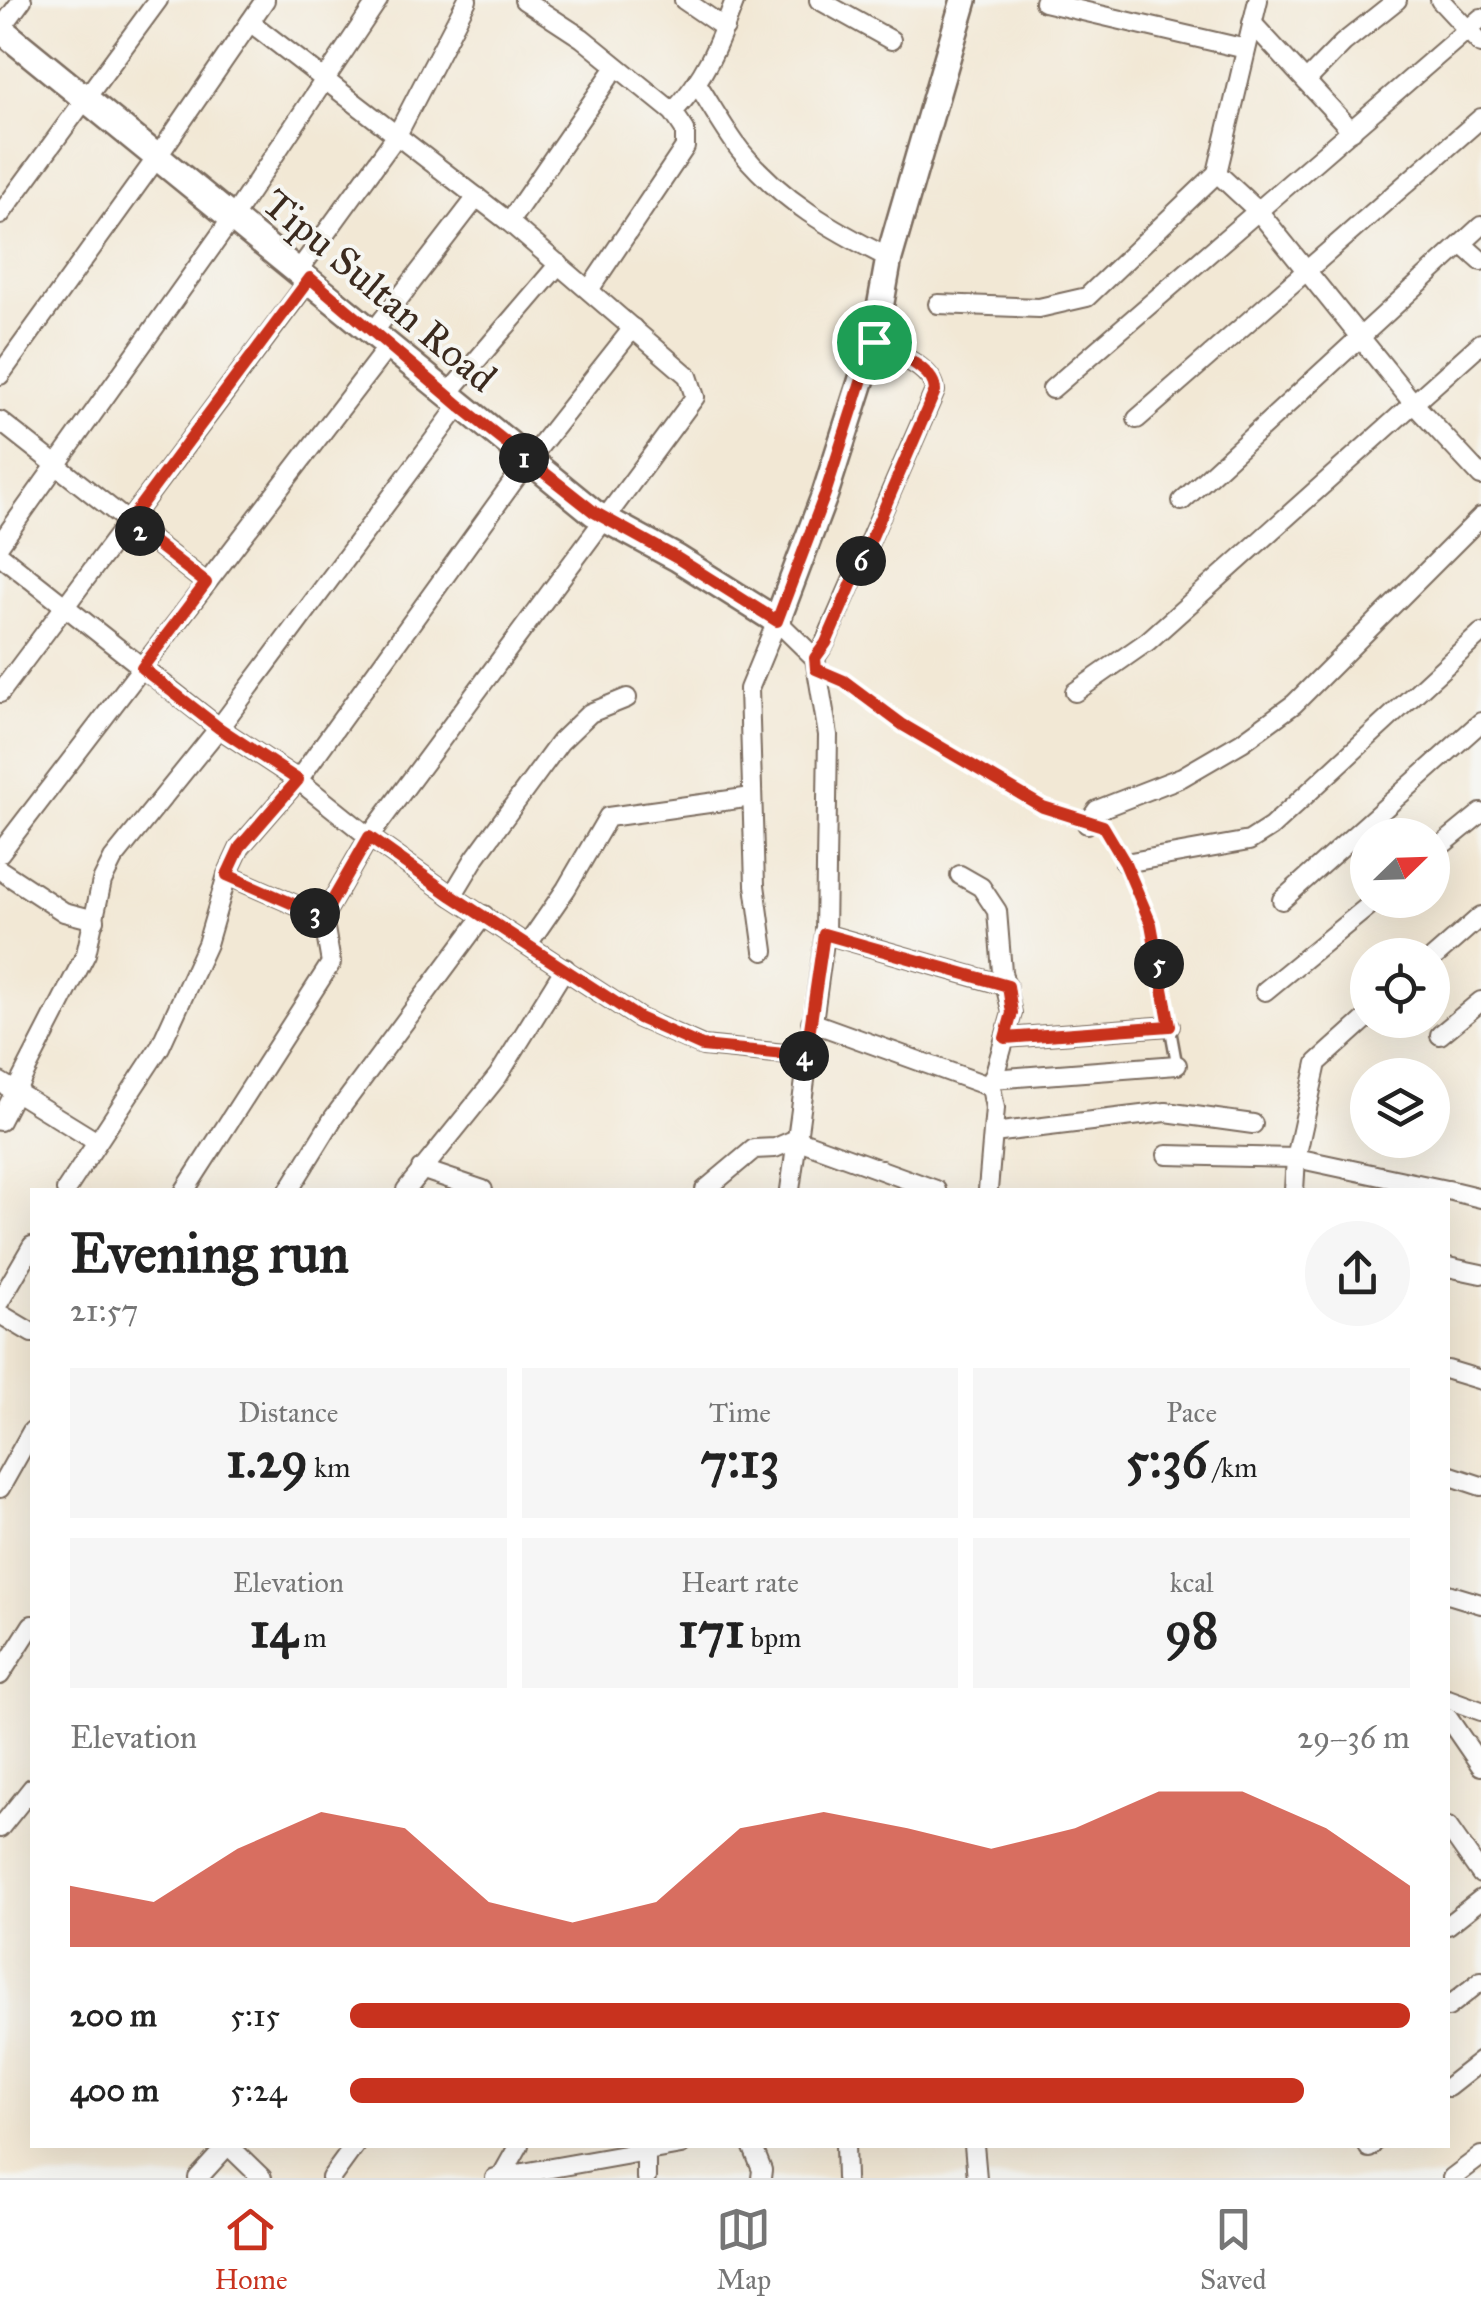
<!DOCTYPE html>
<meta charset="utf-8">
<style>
:root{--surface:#fff;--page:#f6f6f6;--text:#222;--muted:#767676;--line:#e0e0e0;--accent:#c8321e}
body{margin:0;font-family:"IM FELL Great Primer",serif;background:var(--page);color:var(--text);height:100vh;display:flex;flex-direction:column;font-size:38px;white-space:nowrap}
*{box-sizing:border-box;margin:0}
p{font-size:32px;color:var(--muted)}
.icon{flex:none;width:55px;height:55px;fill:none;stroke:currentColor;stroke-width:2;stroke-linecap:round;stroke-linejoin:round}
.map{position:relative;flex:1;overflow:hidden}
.side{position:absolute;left:30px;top:1188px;width:1420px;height:960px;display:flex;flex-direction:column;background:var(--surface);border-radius:0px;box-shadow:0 10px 40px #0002}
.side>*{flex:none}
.needle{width:65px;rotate:67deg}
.controls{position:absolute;left:1350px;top:818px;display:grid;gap:20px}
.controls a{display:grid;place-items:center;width:100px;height:100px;border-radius:50%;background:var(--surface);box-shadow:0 10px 40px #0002;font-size:50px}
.pin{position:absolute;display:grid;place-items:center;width:85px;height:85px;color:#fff;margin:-42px;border:5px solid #fff;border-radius:50%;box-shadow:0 2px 10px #0007}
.km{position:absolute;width:50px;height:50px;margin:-25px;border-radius:50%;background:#222;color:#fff;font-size:28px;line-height:50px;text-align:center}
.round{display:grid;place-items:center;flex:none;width:105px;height:105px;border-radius:52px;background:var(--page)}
.head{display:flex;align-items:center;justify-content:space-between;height:170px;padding:0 40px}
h1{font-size:55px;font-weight:800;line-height:75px}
.figures{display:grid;grid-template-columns:repeat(3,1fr);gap:15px;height:170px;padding:10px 40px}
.figures div{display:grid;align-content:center;border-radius:0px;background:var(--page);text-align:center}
.figures b{font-size:50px;font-weight:800}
.figures small{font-size:28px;font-weight:400}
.figures p{font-size:28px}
.chart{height:280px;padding:20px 40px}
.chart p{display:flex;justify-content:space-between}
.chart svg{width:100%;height:180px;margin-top:10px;fill:var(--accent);opacity:.7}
ul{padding:0 40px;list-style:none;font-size:32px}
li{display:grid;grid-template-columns:160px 120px 1fr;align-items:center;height:75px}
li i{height:25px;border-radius:12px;background:var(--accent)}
.tabs{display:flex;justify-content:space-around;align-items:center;height:140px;border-top:2px solid var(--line);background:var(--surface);font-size:28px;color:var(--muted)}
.tabs a{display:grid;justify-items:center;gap:5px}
.tabs .active{color:var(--accent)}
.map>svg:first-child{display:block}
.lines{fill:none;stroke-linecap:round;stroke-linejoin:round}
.service-casing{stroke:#7b6c5e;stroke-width:14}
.minor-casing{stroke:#7b6c5e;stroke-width:22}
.secondary-casing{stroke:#7b6c5e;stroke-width:30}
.service{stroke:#fff;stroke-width:9}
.minor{stroke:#fff;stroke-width:18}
.secondary{stroke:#fff;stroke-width:25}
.route-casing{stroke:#fff;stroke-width:20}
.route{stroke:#c8321e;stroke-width:12}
.labels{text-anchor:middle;stroke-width:8;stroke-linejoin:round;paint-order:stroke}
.street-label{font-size:40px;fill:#3b2a1e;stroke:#f6f6f2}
</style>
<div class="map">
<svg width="1481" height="2178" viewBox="0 0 1481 2178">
<rect width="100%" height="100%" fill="#f6f6f2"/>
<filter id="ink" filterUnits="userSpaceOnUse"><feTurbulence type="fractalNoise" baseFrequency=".01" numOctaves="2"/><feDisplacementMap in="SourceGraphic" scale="20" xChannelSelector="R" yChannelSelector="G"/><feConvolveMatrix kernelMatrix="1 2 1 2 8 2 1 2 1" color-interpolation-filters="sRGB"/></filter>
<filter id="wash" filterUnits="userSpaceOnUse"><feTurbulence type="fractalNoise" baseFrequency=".0048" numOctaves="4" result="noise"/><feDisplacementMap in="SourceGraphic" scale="40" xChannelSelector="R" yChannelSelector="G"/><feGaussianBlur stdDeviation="2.25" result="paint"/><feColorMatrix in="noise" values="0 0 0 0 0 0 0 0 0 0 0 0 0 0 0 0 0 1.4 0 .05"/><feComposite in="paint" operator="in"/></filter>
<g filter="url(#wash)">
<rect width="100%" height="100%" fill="#f2e8d5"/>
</g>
<g filter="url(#ink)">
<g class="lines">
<g class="service-casing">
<path id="service" d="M816,670L843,681L903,725L1043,807L1087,824L1103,826L1125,863L1151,924L1177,1065"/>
</g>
<g class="minor-casing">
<g id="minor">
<path d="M524,0L582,38L673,112L685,130V147L589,290"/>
<path d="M684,0L725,28"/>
<path d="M819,0L891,40"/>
<path d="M1258,0L1217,173L1259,212L1414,404L1481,476"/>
<path d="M1440,0L1481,44"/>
<path d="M1044,2L1246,49"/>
<path d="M1252,23L1352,131"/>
<path d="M0,30L22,0"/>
<path d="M1306,81L1343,43L1397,0"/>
<path d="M698,85C712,107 725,130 740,150C780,200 833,230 889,258"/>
<path d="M673,112C706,77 718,45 735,0"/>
<path d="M0,215L158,0"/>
<path d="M509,222L616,67"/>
<path d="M1462,244L1481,261"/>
<path d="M299,270L397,135L467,0"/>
<path d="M938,304L1039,308L1087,297L1217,173"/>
<path d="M374,331L477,197"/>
<path d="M0,375L158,156L265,0"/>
<path d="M1052,389L1481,18"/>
<path d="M448,394L559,264"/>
<path d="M1137,419L1481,118"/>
<path d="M0,421L206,583"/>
<path d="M1182,501L1481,226"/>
<path d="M0,544L233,217L378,0"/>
<path d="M0,555L219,728L298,780L369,837L452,896L639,1018L703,1046L806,1056"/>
<path d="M815,658L825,643L935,391C934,367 893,353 874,341"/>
<path d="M1075,692L1148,641L1481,343"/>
<path d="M0,693L310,279"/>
<path d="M1087,824L1097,810L1182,777L1242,742L1294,704L1481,517"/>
<path d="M0,853L390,344"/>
<path d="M1432,853L1481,813"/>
<path d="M1125,863L1249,841L1271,827L1481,633"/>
<path d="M0,870L64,912L95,920"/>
<path d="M227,875L323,917L369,837L695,397L688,376L509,222L250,22"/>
<path d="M960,875L981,887L997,911L1002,972L1012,1013L991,1087L995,1108L988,1190"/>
<path d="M452,896L475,858L560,742L590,713L627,698"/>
<path d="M1282,900L1481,722"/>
<path d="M825,934L1007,986"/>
<path d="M528,944L566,889L608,817L752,797"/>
<path d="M764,951L755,885L749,689L777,621L815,658L828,735L825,934L790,1190"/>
<path d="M1432,959L1481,916"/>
<path d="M1265,991L1376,900"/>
<path d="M811,1022L991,1087"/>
<path d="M1440,1035L1481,1001"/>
<path d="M1005,1038L1170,1026"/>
<path d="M992,1079L1177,1065"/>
<path d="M0,1082L97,1142"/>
<path d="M0,1121L86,954L102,881L113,859L219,728L459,406"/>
<path d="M993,1133L1166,1112L1253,1124"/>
<path d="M1167,1155L1296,1158L1446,1190"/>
<path d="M421,1169L483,1190"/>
<path d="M66,1190L160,1047L207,944L227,875L240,847L298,780L528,461L633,328"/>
<path d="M185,1190L331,963L323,917"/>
<path d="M289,1190L334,1117L484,915"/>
<path d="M406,1190L498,1076L565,968"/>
<path d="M705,1190L754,1149L775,1148L796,1139L936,1190"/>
<path d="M1294,1190L1296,1158L1317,1063L1368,1017"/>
<path d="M1448,1190L1481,1198"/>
<path d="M1448,1267L1481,1274"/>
<path d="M0,1301L32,1246"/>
<path d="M0,1314L32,1333"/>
<path d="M1448,1370L1481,1380"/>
<path d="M1448,1475L1481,1486"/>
<path d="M0,1488L32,1431"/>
<path d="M1448,1594L1481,1604"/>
<path d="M0,1675L32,1625"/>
<path d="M1448,1699L1481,1711"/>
<path d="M1448,1718L1481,1766"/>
<path d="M1448,1827L1481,1874"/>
<path d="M0,1828L32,1788"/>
<path d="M1448,1925L1481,1899"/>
<path d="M1448,2007L1481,1981"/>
<path d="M1448,2087L1481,2061"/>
<path d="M228,2145L262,2178"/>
<path d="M752,2145L762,2170L761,2178"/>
<path d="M845,2145L846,2178"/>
<path d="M974,2145L977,2178"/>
<path d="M1369,2148L1372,2145"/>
<path d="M646,2151V2178"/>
<path d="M501,2177L519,2145"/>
<path d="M198,2178L228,2145"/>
<path d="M331,2178L355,2145"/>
<path d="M495,2178L681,2145"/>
<path d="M1452,2178L1481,2156"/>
</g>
</g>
<g class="secondary-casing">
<path id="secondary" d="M0,29L594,513L677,558L777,621L825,494L874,341L889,258L964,0"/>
</g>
<use href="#service" class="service"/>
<use href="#minor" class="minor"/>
<use href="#secondary" class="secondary"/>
</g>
</g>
<g class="lines" filter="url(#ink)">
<g class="route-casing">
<path id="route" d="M310,278L460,406L594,512L677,558L777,621L825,494L874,342C893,353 935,367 935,391L826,643L815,658L816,669L844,681L903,725L1043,807L1103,826L1125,863L1151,924L1170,1026L1005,1038L1012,1013L1008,986L824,934L806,1056L702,1046L639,1018L452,896L369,837L323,917L227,875L240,847L298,780L219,728L142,668L206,583L128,522Z"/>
</g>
<use href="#route" class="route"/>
</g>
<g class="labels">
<g class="street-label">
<text transform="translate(380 290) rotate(40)" y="14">Tipu Sultan Road</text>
</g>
</g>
</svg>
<div class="controls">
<a><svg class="needle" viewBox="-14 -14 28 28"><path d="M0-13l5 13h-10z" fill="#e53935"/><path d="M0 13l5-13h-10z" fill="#767676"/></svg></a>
<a><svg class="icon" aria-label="locate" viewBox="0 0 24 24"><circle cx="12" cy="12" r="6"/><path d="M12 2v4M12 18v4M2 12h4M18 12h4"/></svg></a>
<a><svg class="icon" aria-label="layers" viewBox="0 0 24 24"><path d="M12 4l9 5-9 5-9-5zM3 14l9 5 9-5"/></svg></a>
</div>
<div class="pin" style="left:874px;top:342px;background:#1e9e55"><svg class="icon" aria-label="arrive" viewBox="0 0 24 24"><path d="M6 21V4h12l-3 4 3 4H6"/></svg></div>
<b class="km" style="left:524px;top:458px">1</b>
<b class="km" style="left:140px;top:531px">2</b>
<b class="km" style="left:315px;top:913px">3</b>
<b class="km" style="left:804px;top:1056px">4</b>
<b class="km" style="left:1159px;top:964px">5</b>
<b class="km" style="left:861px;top:561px">6</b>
<section class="side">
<div class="head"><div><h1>Evening run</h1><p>21:57</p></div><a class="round"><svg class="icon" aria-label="share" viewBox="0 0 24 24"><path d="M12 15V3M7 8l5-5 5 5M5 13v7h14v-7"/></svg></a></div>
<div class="figures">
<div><p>Distance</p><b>1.29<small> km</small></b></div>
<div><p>Time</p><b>7:13</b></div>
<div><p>Pace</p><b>5:36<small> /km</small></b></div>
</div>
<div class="figures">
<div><p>Elevation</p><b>14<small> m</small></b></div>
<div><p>Heart rate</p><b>171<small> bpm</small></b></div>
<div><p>kcal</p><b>98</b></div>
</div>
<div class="chart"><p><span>Elevation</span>29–36 m</p>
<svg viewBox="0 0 160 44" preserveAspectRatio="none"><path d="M0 44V29L10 33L20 20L30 11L40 15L50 33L60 38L70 33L80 15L90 11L100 15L110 20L120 15L130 6L140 6L150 15L160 29V44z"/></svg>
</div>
<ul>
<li><b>200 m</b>5:15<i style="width:100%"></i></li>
<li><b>400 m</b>5:24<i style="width:90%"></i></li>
</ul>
</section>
</div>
<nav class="tabs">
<a class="active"><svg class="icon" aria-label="home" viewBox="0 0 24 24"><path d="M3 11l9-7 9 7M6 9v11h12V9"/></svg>Home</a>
<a><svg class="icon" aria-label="map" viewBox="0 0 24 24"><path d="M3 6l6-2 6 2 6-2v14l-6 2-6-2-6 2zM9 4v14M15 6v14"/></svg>Map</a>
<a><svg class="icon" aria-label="saved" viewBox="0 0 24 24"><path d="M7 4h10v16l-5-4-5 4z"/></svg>Saved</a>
</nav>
